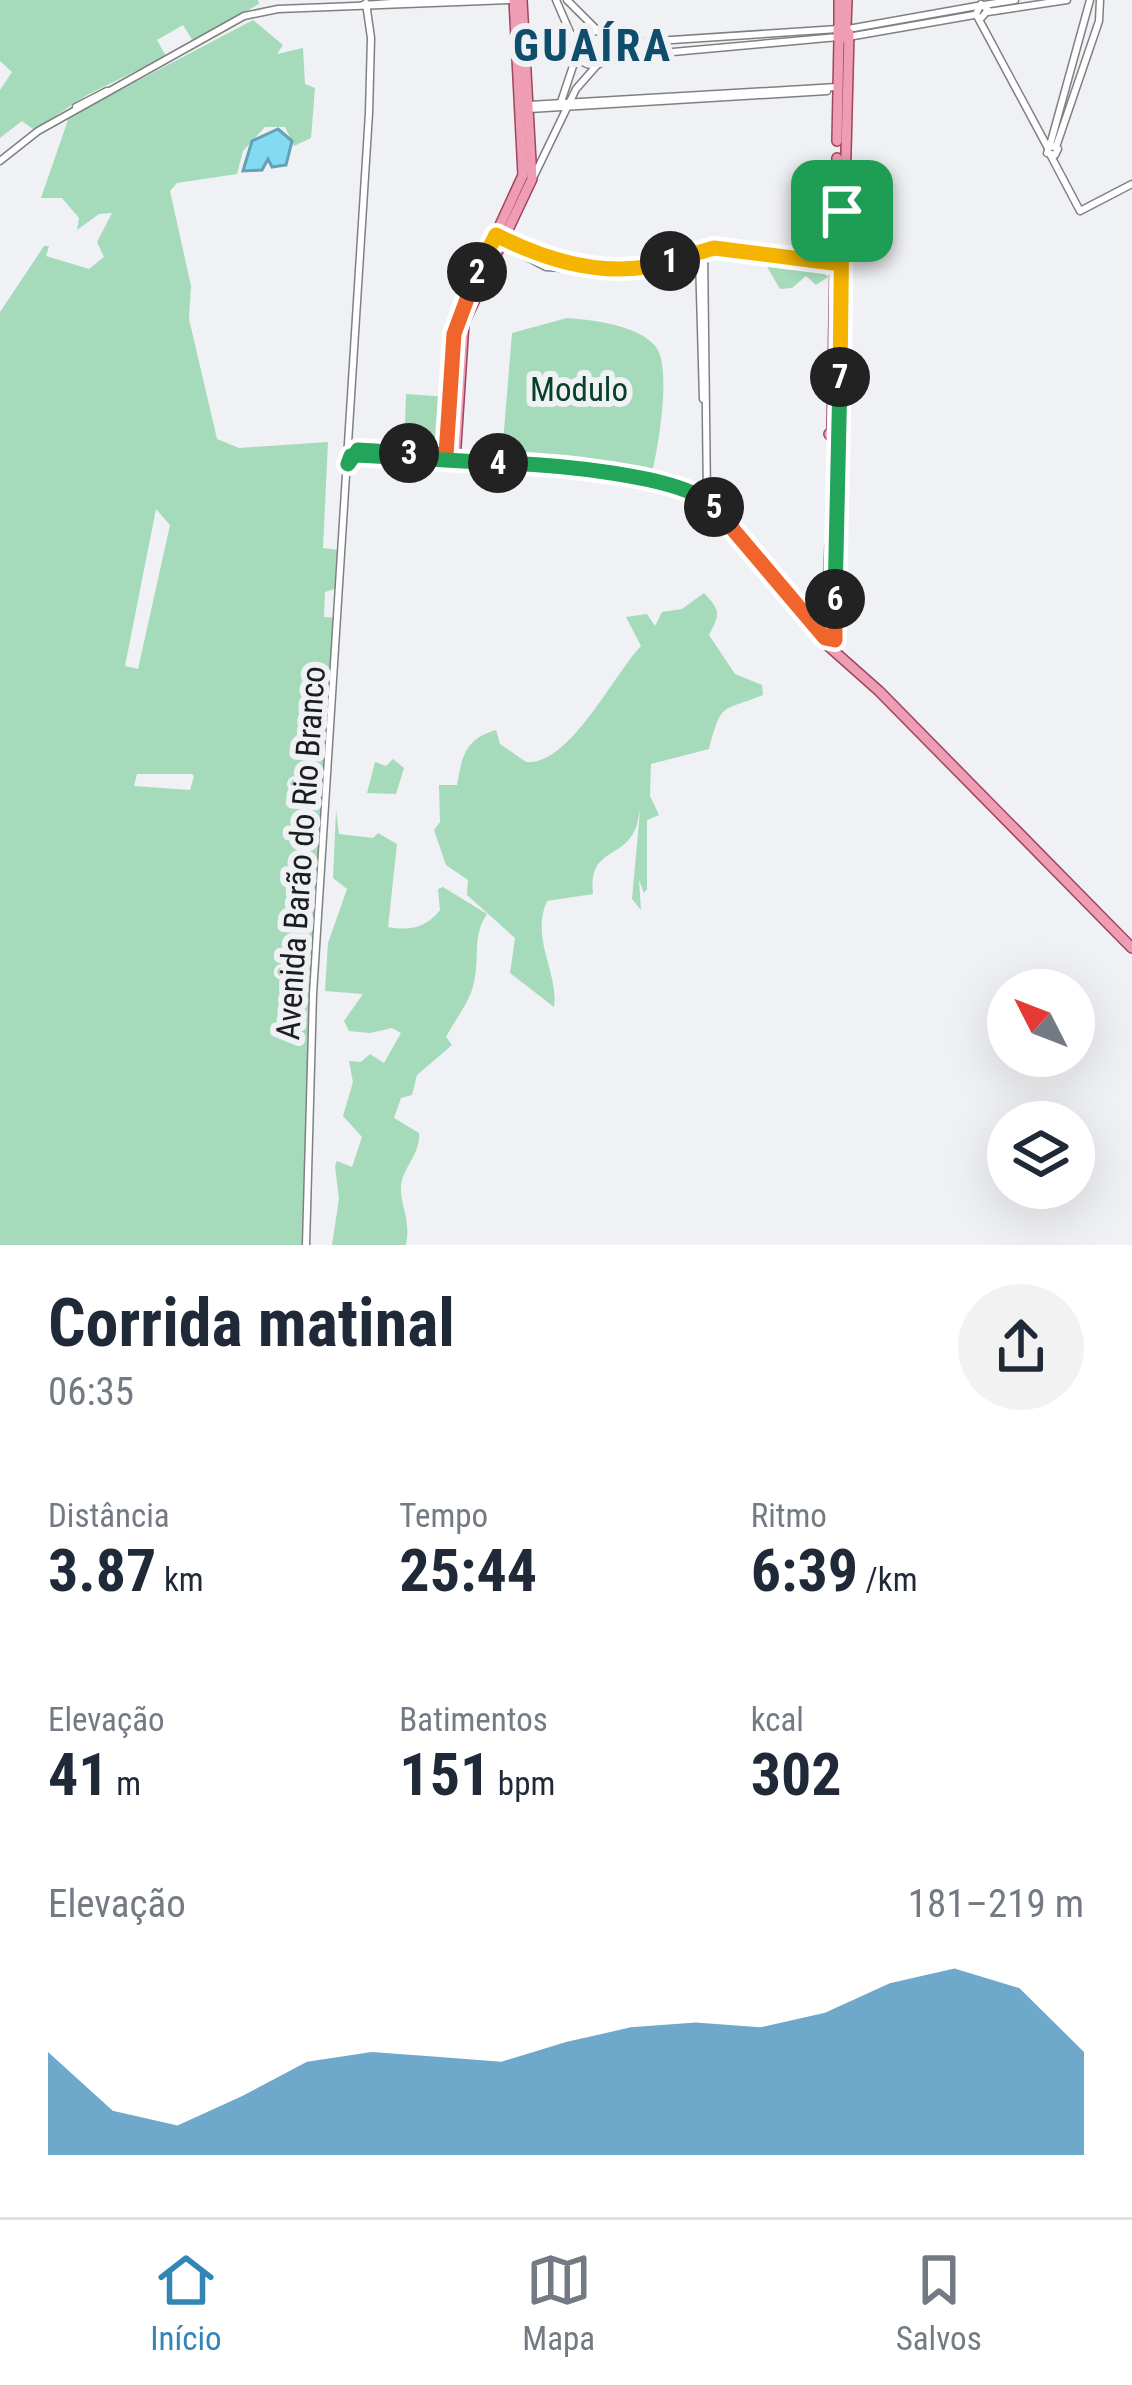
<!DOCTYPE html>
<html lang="pt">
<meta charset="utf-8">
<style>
:root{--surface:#fff;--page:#f2f2f3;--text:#1f2937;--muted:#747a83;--line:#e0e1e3;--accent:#3186b6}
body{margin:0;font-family:"Roboto Condensed",sans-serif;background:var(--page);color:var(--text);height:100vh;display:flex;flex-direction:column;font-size:45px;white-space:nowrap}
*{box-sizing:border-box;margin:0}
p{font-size:39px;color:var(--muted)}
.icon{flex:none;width:66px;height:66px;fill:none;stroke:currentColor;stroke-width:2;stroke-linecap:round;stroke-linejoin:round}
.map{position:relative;height:1245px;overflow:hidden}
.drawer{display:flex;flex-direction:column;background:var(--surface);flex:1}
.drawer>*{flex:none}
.needle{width:78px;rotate:312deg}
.buttons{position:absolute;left:987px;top:969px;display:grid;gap:24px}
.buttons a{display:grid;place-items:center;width:108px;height:108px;border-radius:50%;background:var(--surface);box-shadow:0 12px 48px #0002;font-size:60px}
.pin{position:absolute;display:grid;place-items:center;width:102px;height:102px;color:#fff;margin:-51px;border-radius:24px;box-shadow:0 6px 18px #0006}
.km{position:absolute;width:60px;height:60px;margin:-30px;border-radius:50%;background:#222;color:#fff;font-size:33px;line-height:60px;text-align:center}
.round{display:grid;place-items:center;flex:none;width:126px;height:126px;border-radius:63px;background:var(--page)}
.head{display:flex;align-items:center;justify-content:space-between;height:204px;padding:0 48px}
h1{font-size:66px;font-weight:700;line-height:90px}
.metrics{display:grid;grid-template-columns:repeat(3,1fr);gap:18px;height:204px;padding:12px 48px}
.metrics div{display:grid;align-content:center}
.metrics b{font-size:60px;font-weight:700}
.metrics small{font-size:33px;font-weight:400}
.metrics p{font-size:33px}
.chart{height:336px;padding:24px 48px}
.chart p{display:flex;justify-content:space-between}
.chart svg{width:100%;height:216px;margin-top:12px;fill:var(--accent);opacity:.7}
.tab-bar{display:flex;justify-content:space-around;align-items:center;height:168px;border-top:3px solid var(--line);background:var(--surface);font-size:33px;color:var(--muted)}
.tab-bar a{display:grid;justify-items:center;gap:6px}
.tab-bar .current{color:var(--accent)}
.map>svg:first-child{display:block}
.green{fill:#a5daba;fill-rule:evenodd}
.water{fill:#84daf3;stroke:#65a1b3;stroke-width:3}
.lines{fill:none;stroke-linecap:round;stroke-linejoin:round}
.minor-casing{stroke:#7e8082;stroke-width:9}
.major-casing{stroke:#9f4560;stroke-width:12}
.minor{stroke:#fff;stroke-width:6}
.major{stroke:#ef9db5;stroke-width:9}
.split-1-casing{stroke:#fff;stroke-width:24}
.split-2-casing{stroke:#fff;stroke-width:24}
.split-3-casing{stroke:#fff;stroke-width:24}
.split-4-casing{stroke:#fff;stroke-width:24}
.split-5-casing{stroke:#fff;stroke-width:24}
.split-6-casing{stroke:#fff;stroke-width:24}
.split-7-casing{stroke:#fff;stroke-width:24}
.split-8-casing{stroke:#fff;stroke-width:24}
.split-1{stroke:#f5b400;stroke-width:15}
.split-2{stroke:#f5b400;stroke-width:15}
.split-3{stroke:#f0652b;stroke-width:15}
.split-4{stroke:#22a559;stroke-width:15}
.split-5{stroke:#22a559;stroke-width:15}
.split-6{stroke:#f0652b;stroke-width:15}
.split-7{stroke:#22a559;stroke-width:15}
.split-8{stroke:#f5b400;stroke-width:15}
.labels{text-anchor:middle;stroke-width:12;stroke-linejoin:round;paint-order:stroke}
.park-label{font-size:33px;fill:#074027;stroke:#f0f1f4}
.street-label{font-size:33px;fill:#1c1d1e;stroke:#f0f1f4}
.district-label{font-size:45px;font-weight:bold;letter-spacing:3px;fill:#0f4d6d;stroke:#f0f1f4}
</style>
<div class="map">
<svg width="1132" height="1245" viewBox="0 0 1132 1245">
<rect width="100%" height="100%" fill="#f0f1f4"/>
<g class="green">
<path d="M0,0H258L259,4L193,41L183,25L157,40L166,56L87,95L34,130L22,121L0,138V90L12,72L0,61Z"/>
<path d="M253,20L283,45L277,54L303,48L305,84L315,88L311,138L294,146L285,127H265L243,151L237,174L177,183L170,191L191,286L189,319L217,439L239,448L328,442L323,548L339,550L337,588L325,592L324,617L336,618L312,995L305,1245H0V312L44,246H49L46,256L89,269L104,257L97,242L112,213L99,214L77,230L79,218L62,198H41L69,117ZM156,509L170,525L138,669L125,666ZM137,774H192L194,776L190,790L134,786Z"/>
<path d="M784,262L818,267L828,277L816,285L806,276L792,288L780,289L766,265Z"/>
<path d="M567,318C593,320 639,325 656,347C672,368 658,451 651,476L594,460L502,455L512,333Z"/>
<path d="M406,394L449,397L444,453L404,452Z"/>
<path d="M704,593C721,611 720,614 709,635L735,674L762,685L763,695C722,712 722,700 709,749L651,764L650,796L659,815L647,820V889L644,893L639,880L641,910L632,899L640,811C638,817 638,824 635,830C621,860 588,848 593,894L547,901C530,939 559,973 554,1007L510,973L515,938L467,895L468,880L446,865L434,830L440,822L439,785H457C462,758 464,739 496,730L500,744L526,762C569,766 612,677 641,646L626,617L647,614L655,626L662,612L682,609Z"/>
<path d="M393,759L404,768L396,794L367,793L375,762L386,766Z"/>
<path d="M336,810L339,834L373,838L378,833L397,844L388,927C410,931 426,928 440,910L438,889L443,887L487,914C472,935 480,957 474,982C470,1003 455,1019 446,1037L452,1045L417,1075L412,1095L401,1098L394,1118L419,1133C421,1154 402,1168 401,1187C400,1206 411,1218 406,1245H332L339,1199L335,1166L337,1161L352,1167L362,1137L343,1116L353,1082L349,1061L361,1062L370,1054L384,1063L401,1033L392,1028L370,1033L349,1031L344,1021L363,994L325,991L328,943L347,889L333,878Z"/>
</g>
<path class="water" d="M278,129L292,141L286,165L272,167L268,159L262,170L243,171L252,141Z"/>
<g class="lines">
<g class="minor-casing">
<g id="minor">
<path d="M556,0L576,46"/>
<path d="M567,0L597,30"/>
<path d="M363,5L434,0"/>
<path d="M984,5L1015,0"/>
<path d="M988,12L1067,0"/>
<path d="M982,17L988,10L981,4L976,14L1048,148"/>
<path d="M848,29L977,6"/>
<circle cx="593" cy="48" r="17"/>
<path d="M605,36L641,42L838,29"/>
<path d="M848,37L974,15"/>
<path d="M606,58L838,37"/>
<path d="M561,102L577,54"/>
<path d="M529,105L837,87"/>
<path d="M76,107L107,91"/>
<path d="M529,109L827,91"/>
<path d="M1050,145L1090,0"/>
<path d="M1050,145L1058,149L1055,155L1047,153Z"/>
<path d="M1056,147L1099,21L1100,0"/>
<path d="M1051,156L1080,211L1132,184"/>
<path d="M0,161L38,131L244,16L278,9L509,0"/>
<path d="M534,176L576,89L598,64"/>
<path d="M502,238L545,260L615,267"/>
<path d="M502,244L546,267L647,273L710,253L833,269"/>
<path d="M739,251L838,261"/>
<path d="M704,252L707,497"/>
<path d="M699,257L703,399"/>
<path d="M640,269L704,249L725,250"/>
<path d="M351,456L358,450L445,455"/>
<path d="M354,456L445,461"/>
<path d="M306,1245L313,994L369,113L371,38L366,3"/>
</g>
</g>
<g class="major-casing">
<g id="major">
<path d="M514,0L523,175L457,319L445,461L589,469L709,500"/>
<path d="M846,27L847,0"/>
<path d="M839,28V0"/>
<path d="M837,141L839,39"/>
<path d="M835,428L841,435L835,440L829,434Z"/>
<path d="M832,429L837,158"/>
<path d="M839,429L849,33L838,28V37L846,38"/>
<path d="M455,461L464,323L532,179L522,0"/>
<path d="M709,498L825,638"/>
<path d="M827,636L830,546"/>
<path d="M835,640L837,439"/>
<path d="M836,648L827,636L826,644L879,691L1132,948"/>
</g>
</g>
<use href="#minor" class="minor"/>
<use href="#major" class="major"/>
</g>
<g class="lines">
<g class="split-1-casing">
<path id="split-1" d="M670,261L714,248L833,263L836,211H842"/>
</g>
<g class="split-2-casing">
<path id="split-2" d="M477,272L496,235C549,262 612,280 670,261"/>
</g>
<g class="split-3-casing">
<path id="split-3" d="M409,453L446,455L454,334L477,272"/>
</g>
<g class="split-4-casing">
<path id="split-4" d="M409,453L358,450L348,464L351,456L357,455L498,463"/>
</g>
<g class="split-5-casing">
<path id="split-5" d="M498,463C544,464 684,474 714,507"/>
</g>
<g class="split-6-casing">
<path id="split-6" d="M714,507L825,638L835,640V599"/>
</g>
<g class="split-7-casing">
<path id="split-7" d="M835,599L840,377"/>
</g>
<g class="split-8-casing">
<path id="split-8" d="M840,377L842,211"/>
</g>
<use href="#split-1" class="split-1"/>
<use href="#split-2" class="split-2"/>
<use href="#split-3" class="split-3"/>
<use href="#split-4" class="split-4"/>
<use href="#split-5" class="split-5"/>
<use href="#split-6" class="split-6"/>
<use href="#split-7" class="split-7"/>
<use href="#split-8" class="split-8"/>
</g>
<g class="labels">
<g class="park-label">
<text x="579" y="401">Modulo</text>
</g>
<g class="street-label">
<text transform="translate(300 853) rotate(-86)" y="12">Avenida Barão do Rio Branco</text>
</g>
<g class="district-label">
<text x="593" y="61">GUAÍRA</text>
</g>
</g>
</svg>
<div class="buttons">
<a><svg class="needle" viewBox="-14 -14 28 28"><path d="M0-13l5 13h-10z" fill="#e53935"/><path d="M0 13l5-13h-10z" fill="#747a83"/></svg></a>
<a><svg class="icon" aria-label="layers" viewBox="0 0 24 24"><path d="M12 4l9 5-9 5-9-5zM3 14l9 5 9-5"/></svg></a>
</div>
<div class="pin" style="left:842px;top:211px;background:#1e9e55"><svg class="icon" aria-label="arrive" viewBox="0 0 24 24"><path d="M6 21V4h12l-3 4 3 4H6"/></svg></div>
<b class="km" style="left:670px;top:261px">1</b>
<b class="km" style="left:477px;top:272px">2</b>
<b class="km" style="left:409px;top:453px">3</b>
<b class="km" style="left:498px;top:463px">4</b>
<b class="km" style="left:714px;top:507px">5</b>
<b class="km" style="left:835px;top:599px">6</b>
<b class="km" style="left:840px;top:377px">7</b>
</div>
<section class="drawer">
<div class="head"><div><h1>Corrida matinal</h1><p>06:35</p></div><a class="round"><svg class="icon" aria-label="share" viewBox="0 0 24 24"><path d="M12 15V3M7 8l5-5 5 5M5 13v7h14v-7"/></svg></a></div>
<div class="metrics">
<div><p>Distância</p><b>3.87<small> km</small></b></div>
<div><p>Tempo</p><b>25:44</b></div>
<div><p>Ritmo</p><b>6:39<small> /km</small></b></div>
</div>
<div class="metrics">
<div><p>Elevação</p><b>41<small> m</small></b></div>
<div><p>Batimentos</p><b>151<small> bpm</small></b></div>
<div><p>kcal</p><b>302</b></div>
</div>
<div class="chart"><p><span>Elevação</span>181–219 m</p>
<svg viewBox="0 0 160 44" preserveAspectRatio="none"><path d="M0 44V23L10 35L20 38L30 32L40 25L50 23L60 24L70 25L80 21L90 18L100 17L110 18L120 15L130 9L140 6L150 10L160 23V44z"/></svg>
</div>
</section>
<nav class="tab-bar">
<a class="current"><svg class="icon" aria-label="home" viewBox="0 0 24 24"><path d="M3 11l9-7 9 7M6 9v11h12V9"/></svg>Início</a>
<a><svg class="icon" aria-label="map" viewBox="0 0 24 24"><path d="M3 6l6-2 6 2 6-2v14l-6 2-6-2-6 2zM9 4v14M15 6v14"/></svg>Mapa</a>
<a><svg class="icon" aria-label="saved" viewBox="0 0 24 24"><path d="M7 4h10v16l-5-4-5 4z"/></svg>Salvos</a>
</nav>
